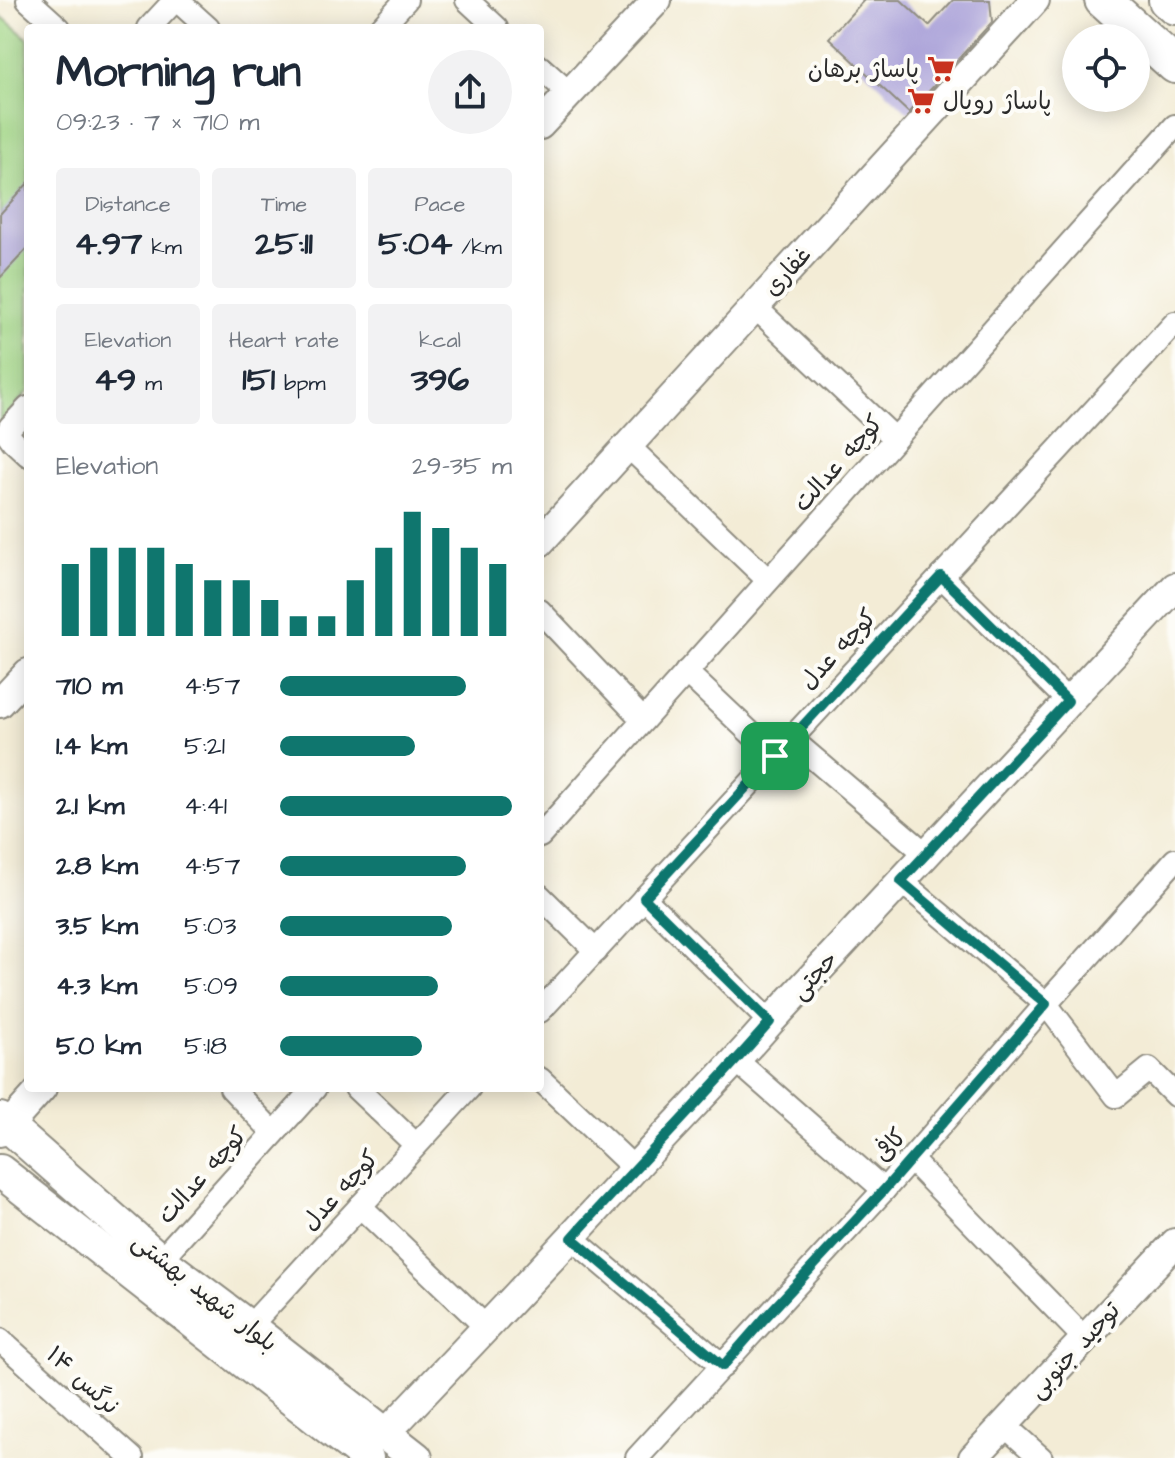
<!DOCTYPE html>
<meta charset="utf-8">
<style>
:root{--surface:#fff;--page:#f2f2f3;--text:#1f2937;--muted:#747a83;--accent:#0f766e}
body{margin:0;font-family:"Architects Daughter","Playpen Sans Arabic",sans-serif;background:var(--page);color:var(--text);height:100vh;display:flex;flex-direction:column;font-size:30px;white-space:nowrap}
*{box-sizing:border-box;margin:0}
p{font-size:26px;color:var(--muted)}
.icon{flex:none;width:44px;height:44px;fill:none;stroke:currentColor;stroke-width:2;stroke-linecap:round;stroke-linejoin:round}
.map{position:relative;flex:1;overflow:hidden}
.panel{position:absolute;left:24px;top:24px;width:520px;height:1068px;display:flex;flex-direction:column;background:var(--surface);border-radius:8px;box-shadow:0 4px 20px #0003}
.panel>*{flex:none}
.fabs{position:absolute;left:1062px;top:24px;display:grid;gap:16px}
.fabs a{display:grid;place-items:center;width:88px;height:88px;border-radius:50%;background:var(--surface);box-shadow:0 4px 20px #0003;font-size:40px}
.pin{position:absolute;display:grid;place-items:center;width:68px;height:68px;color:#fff;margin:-34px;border-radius:16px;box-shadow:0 4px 12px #0006}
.round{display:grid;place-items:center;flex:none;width:84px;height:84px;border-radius:42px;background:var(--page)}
.head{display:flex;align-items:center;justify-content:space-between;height:136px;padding:0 32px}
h1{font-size:44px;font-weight:700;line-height:60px}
.metrics{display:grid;grid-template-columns:repeat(3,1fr);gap:12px;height:136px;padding:8px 32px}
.metrics div{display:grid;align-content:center;border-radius:8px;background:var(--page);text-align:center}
.metrics b{font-size:34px;font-weight:700}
.metrics small{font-size:22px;font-weight:400}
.metrics p{font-size:22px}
.chart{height:224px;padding:16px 32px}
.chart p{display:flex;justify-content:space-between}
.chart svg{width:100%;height:144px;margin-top:8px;stroke:var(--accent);stroke-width:6}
ul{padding:0 32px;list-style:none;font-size:26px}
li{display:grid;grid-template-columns:128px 96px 1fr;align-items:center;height:60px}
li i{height:20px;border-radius:10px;background:var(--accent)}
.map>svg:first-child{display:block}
.green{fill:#a1d586;stroke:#668058;stroke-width:2}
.building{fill:#aea6da}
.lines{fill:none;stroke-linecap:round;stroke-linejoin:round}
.minor-casing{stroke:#8f8c80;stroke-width:26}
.tertiary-casing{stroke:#8f8c80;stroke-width:32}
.secondary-casing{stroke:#8f8c80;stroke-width:36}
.primary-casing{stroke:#8f8c80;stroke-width:40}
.minor{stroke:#fff;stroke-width:22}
.tertiary{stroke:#fff;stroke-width:28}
.secondary{stroke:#fff;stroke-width:32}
.primary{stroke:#fff;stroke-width:36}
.route-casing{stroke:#fff;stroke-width:16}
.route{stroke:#0f766e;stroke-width:10}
.labels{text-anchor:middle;stroke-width:8;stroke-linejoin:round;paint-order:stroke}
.poi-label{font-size:24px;fill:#2b2b2b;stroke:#fdfcf7;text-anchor:end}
.street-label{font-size:24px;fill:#2b2b2b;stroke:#fdfcf7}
</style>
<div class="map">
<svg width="1175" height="1458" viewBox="0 0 1175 1458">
<rect width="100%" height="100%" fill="#fdfcf7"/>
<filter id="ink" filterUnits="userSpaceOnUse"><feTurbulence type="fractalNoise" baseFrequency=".0125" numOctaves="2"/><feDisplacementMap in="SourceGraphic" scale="16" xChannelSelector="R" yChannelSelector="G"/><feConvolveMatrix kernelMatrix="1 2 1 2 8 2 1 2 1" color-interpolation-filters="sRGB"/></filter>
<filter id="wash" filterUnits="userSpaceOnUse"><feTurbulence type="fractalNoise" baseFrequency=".006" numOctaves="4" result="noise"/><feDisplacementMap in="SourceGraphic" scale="32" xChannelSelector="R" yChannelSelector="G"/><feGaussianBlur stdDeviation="1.8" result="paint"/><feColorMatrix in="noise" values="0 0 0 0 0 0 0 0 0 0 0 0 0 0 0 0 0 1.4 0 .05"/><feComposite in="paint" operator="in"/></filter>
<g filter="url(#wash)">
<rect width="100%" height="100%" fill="#f3ecd6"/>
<path class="green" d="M0,15L28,39V391L0,424Z"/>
<g id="blocks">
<g class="building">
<path d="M864,0H901L929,26L953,0H990L992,22L909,113L829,38Z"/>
<path d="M28,183V248L0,278V214Z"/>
</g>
</g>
</g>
<g filter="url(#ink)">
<use href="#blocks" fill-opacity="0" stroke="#8f8c80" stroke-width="2"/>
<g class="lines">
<g class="minor-casing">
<g id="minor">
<path d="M28,0L59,28"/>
<path d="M177,0L208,28"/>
<path d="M467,0L497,28"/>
<path d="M149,28L175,0"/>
<path d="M380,28L406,0"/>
<path d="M540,67L570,94"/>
<path d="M755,307L895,439"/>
<path d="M28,408L10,427L8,434L13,441L28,455"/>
<path d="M628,446L768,580"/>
<path d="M941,576L1068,701"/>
<path d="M540,611L643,720"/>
<path d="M686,672L775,756"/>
<path d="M791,739L926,854"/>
<path d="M540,836L1175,126"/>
<path d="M901,881L1046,1004L1116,1096L1149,1069L1175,1095"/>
<path d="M540,896L596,951"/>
<path d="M644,898L770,1022"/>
<path d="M540,1011L1175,323"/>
<path d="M737,1061L884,1190"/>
<path d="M540,1079L634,1168"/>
<path d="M231,1088L274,1133"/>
<path d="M356,1088L416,1145"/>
<path d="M911,1160L1085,1339"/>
<path d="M360,1206L487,1328"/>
<path d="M572,1238L723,1366"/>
<path d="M160,1260L315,1088"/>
<path d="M249,1327L469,1088"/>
<path d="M0,1340L132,1458"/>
<path d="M1004,1425L1041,1458"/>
<path d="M637,1458L884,1190L1046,1004L1175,860"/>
</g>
</g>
<g class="tertiary-casing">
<g id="tertiary">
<path d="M540,125L657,0"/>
<path d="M540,542L1035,0"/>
<path d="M0,703L28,673"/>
<path d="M0,1132L8,1126L42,1088"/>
<path d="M386,1433C469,1346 552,1259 633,1170C678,1120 726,1073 770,1022L1175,587"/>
<path d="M973,1458L1175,1243"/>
</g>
</g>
<g class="secondary-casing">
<g id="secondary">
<path d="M0,1119L160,1260L249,1327L416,1458"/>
<path d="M0,1171L367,1458"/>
</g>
</g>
<g class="primary-casing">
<g id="primary">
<path d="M1103,0L1175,65"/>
<path d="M1167,0L1175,7"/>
</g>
</g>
<use href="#minor" class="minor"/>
<use href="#tertiary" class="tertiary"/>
<use href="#secondary" class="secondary"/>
<use href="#primary" class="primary"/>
</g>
</g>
<g class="lines" filter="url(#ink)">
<g class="route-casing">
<path id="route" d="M941,576L1068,701L901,881L1046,1004L884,1190L764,1319L723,1366L572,1238C637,1165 706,1096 770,1022L644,898Z"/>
</g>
<use href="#route" class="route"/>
</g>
<defs>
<g id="supermarket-bare" transform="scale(2.16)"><path d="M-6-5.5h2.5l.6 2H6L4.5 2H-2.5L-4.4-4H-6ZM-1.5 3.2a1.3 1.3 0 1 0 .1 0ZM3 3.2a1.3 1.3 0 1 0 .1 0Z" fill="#c8321e" stroke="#fdfcf7" stroke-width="2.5" paint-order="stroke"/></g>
</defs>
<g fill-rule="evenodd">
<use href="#supermarket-bare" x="941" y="69"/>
<use href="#supermarket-bare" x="921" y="101"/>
</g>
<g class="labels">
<g class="poi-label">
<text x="919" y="77">پاساژ برهان</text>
<text x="943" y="109" text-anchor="start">پاساژ رویال</text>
</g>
<g class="street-label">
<text transform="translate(787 271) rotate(-48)" y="8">غفاری</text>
<text transform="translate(838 463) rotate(-48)" y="8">کوچه عدالت</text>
<text transform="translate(838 649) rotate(-47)" y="8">کوچه عدل</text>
<text transform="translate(814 975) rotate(-47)" y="8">حجتی</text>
<text transform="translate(890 1145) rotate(-49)" y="8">کافی</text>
<text transform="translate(202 1175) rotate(-48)" y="8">کوچه عدالت</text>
<text transform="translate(340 1190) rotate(-47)" y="8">کوچه عدل</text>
<text transform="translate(205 1292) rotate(38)" y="8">بلوار شهید بهشتی</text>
<text transform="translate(1074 1350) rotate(-47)" y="8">توحید جنوبی</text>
<text transform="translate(83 1380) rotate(42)" y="8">نرگس ۱۴</text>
</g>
</g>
</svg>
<div class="fabs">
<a><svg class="icon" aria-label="locate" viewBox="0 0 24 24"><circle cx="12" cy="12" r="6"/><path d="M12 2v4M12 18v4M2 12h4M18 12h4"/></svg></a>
</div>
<div class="pin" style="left:775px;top:756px;background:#1e9e55"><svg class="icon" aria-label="arrive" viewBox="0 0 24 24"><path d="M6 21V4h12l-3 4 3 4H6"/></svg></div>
<section class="panel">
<div class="head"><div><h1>Morning run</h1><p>09:23 · 7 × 710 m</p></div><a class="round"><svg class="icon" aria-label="share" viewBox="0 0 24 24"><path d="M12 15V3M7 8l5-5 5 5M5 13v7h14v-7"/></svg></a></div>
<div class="metrics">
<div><p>Distance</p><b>4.97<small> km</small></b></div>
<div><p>Time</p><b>25:11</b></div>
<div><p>Pace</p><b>5:04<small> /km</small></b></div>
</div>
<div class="metrics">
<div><p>Elevation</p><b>49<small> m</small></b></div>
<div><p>Heart rate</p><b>151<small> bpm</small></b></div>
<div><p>kcal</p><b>396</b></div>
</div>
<div class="chart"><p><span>Elevation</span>29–35 m</p>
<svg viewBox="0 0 160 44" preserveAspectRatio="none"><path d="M5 44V22M15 44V17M25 44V17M35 44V17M45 44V22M55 44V27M65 44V27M75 44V33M85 44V38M95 44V38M105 44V27M115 44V17M125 44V6M135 44V11M145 44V17M155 44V22"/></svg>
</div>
<ul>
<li><b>710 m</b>4:57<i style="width:80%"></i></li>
<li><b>1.4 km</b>5:21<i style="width:58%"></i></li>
<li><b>2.1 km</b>4:41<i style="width:100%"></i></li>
<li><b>2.8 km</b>4:57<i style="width:80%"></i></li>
<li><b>3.5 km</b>5:03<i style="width:74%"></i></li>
<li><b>4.3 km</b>5:09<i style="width:68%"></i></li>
<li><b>5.0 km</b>5:18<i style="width:61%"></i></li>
</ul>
</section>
</div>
